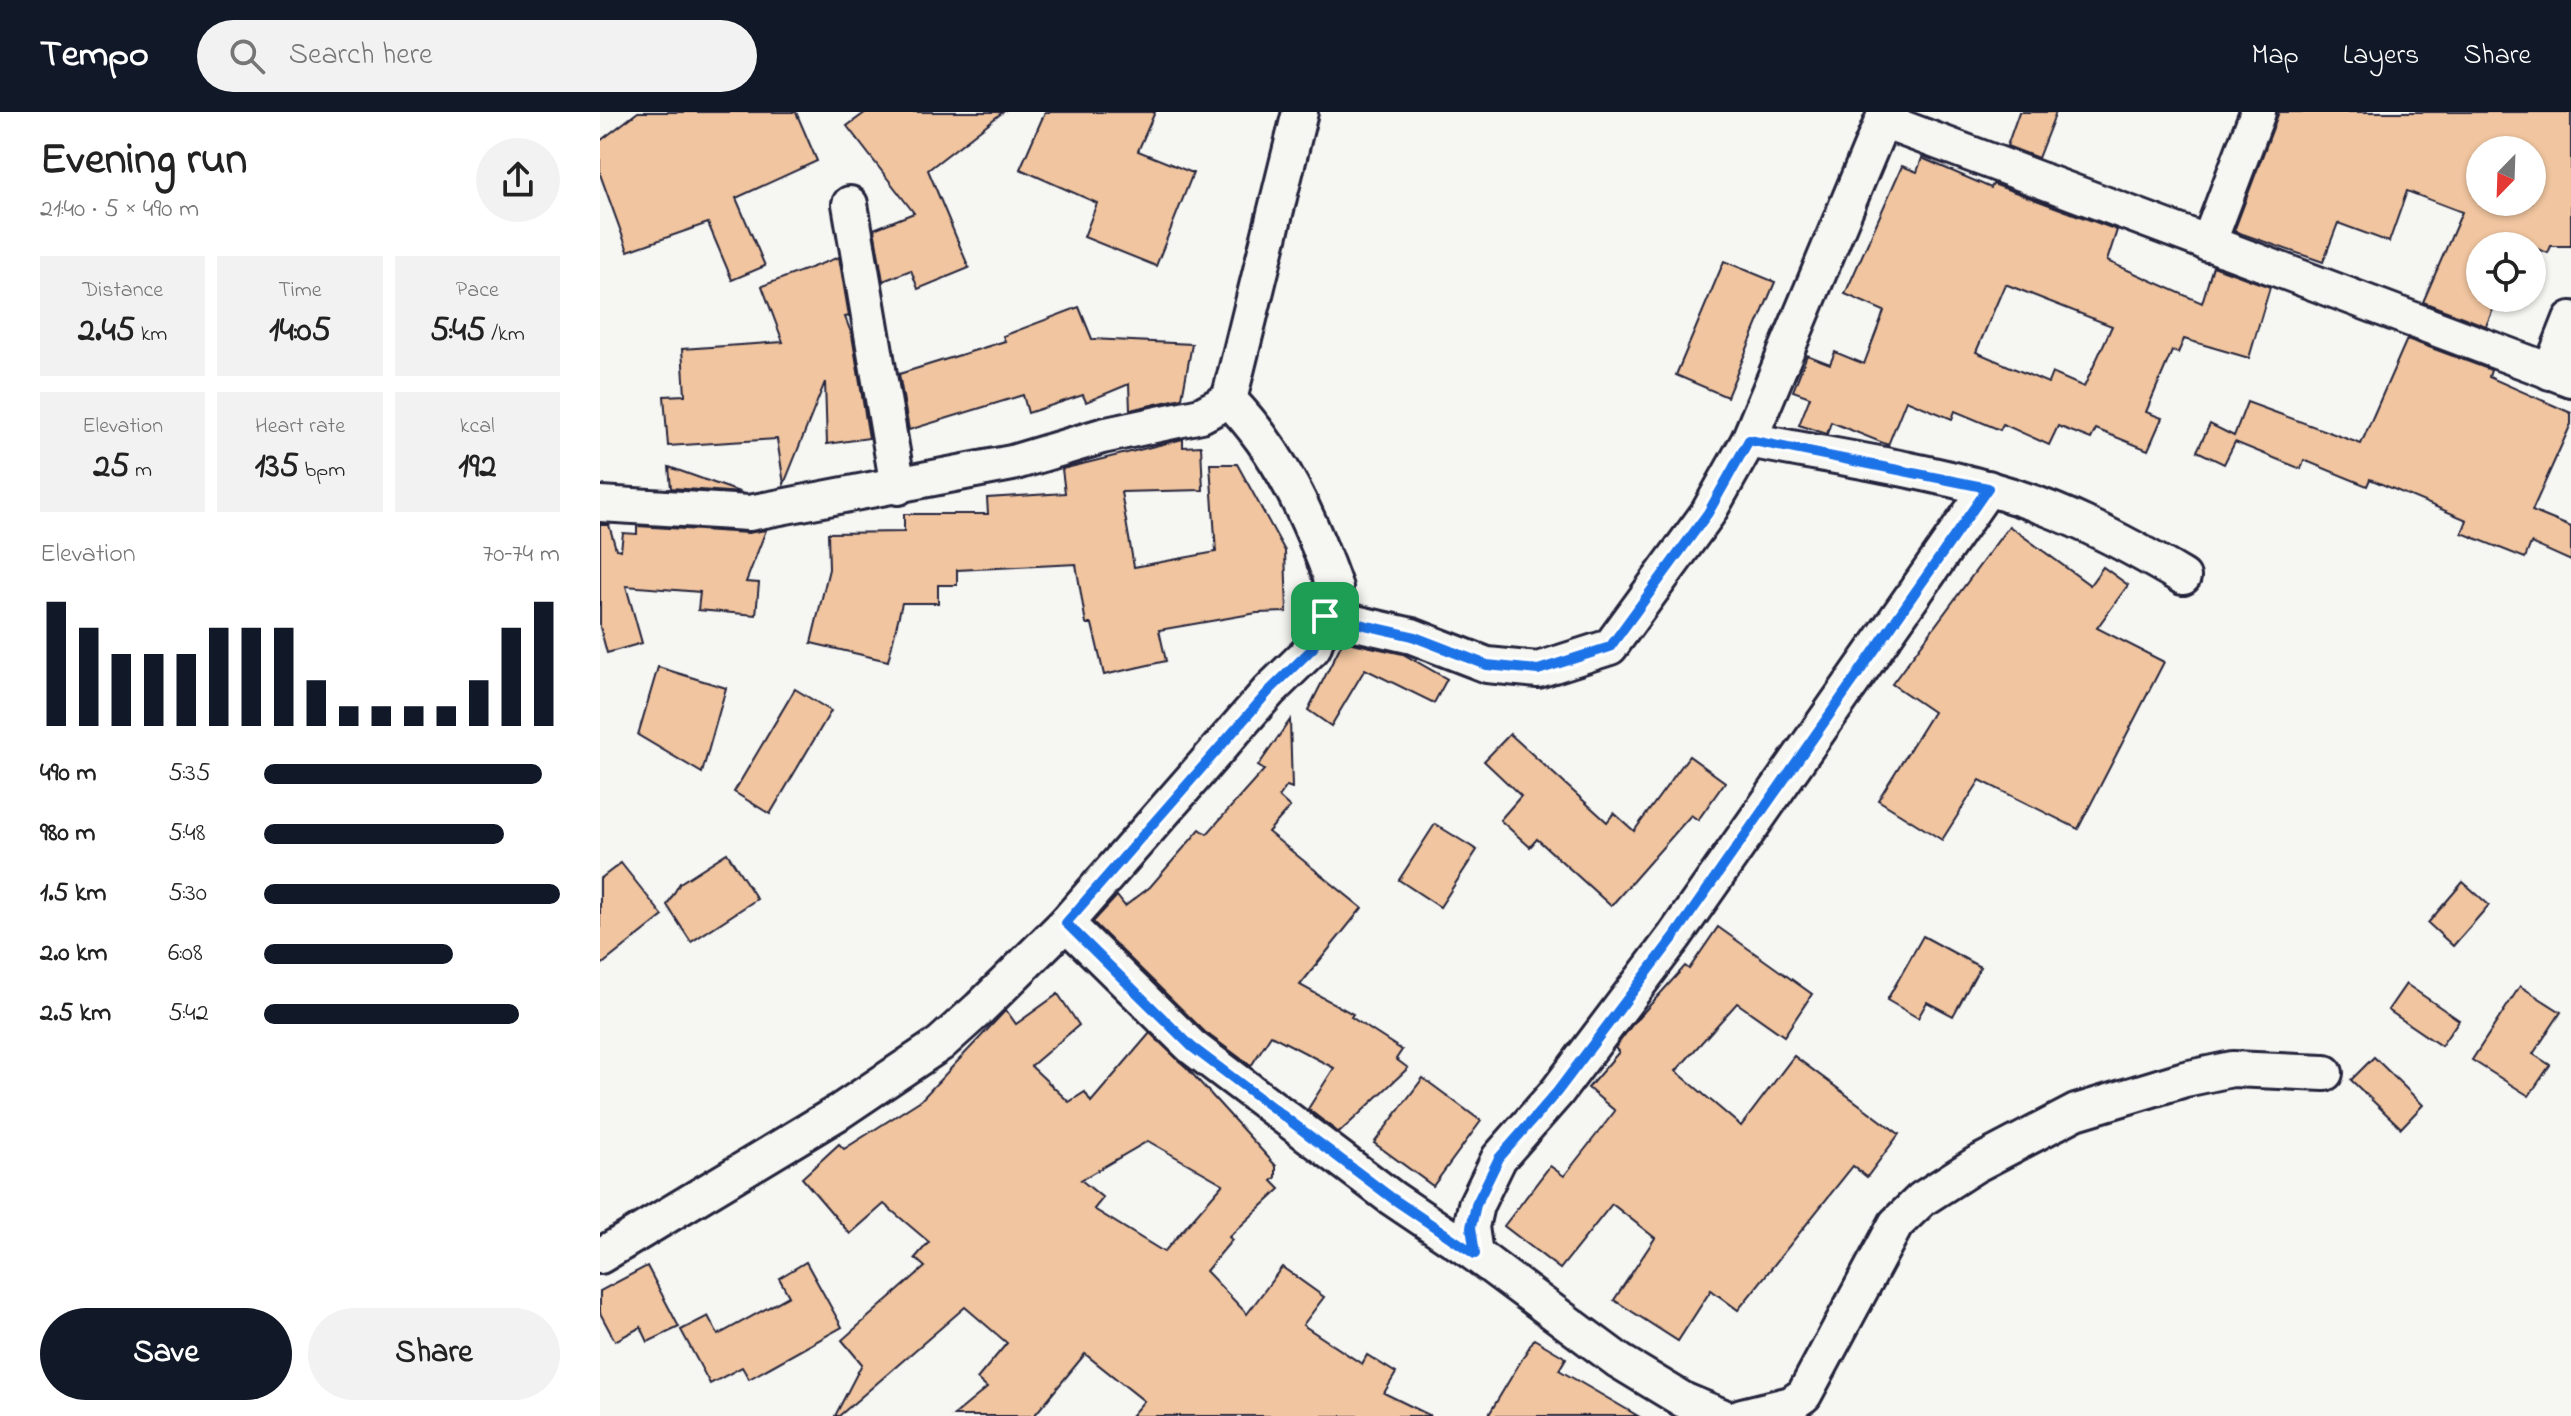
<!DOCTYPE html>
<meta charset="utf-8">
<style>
:root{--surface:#fff;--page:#f2f2f2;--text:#222;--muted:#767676;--accent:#111827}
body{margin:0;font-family:"Indie Flower",sans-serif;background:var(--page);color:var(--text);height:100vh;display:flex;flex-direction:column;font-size:30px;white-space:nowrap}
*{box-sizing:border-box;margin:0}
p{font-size:26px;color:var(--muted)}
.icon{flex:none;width:44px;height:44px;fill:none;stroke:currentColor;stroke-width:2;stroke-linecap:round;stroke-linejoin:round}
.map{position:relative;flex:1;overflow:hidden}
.sheet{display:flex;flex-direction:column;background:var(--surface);width:600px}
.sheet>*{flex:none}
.needle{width:52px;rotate:203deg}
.controls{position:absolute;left:1866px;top:24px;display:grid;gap:16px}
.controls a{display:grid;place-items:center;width:80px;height:80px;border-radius:50%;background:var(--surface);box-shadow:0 2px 6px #0004;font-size:40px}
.pin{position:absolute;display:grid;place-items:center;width:68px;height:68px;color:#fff;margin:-34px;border-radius:16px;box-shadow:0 4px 12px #0006}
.round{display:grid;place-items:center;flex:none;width:84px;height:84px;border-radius:42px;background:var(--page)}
.summary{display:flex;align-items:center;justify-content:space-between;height:136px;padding:0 40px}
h1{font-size:44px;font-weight:700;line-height:60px}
.stats{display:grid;grid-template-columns:repeat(3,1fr);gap:12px;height:136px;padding:8px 40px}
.stats div{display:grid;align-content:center;border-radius:0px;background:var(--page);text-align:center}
.stats b{font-size:34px;font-weight:700}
.stats small{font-size:22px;font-weight:400}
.stats p{font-size:22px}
.chart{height:224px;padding:16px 40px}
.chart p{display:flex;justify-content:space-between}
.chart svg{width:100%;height:144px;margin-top:8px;stroke:var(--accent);stroke-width:6}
.primary-button{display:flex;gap:16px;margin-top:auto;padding:16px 40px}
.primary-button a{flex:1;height:92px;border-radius:48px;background:var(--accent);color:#fff;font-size:32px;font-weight:700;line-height:92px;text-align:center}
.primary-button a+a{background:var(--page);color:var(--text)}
ul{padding:0 40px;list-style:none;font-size:26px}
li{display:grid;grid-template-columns:128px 96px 1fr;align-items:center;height:60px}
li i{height:20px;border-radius:10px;background:var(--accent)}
header{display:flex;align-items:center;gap:48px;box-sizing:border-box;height:112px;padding:0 40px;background:var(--accent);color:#fff}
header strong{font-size:38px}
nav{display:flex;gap:44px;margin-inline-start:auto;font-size:28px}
.search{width:560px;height:72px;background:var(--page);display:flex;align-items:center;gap:20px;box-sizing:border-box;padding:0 28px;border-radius:44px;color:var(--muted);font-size:30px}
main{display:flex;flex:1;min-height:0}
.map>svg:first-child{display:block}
.building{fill:#f0c59f;stroke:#22223b;stroke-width:2;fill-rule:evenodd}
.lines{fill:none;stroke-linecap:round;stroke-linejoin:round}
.minor-casing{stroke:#22223b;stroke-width:40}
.minor{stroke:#f6f6f2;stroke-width:34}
.route-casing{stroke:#fff;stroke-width:16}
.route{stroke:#1a73e8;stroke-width:10}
</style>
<header>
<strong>Tempo</strong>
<div class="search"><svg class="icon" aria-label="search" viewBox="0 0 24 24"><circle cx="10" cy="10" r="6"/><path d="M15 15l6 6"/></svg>Search here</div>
<nav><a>Map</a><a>Layers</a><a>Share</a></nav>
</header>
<main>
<section class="sheet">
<div class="summary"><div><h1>Evening run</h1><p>21:40 · 5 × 490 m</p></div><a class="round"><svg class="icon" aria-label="share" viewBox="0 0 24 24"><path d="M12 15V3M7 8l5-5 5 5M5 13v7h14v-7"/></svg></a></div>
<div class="stats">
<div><p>Distance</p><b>2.45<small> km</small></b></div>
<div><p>Time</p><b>14:05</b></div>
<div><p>Pace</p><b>5:45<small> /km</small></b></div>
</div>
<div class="stats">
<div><p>Elevation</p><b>25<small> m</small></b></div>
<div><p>Heart rate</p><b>135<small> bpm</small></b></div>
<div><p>kcal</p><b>192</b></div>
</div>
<div class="chart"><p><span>Elevation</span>70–74 m</p>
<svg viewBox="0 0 160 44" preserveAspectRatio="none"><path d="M5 44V6M15 44V14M25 44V22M35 44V22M45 44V22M55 44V14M65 44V14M75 44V14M85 44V30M95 44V38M105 44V38M115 44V38M125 44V38M135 44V30M145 44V14M155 44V6"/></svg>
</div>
<ul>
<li><b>490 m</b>5:35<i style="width:94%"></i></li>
<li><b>980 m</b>5:48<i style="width:81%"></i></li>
<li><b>1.5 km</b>5:30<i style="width:100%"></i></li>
<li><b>2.0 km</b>6:08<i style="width:64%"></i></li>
<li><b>2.5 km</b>5:42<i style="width:86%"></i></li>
</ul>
<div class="primary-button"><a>Save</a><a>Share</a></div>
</section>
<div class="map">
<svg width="1971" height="1304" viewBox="0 0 1971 1304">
<rect width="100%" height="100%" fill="#f6f6f2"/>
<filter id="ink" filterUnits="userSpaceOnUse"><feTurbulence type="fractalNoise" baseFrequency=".0125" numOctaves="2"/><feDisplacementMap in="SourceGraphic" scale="16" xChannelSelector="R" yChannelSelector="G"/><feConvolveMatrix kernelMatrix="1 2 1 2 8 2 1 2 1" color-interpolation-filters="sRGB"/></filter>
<g filter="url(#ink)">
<g class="building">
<path d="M38,0H196L217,49L136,86L165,154L132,168L108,111L28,139L0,62V29Z"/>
<path d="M266,0H403L328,58L369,156L318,177L311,158L283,169L274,117L314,101L247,14Z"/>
<path d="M445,0H555L538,39L593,61L556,154L484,125L497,91L420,57Z"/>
<path d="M1419,0H1456L1438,46L1407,34Z"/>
<path d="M1679,0H1971V134H1951L1948,141L1921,131L1920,134H1880V186H1898L1886,214L1823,190L1862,100L1807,79L1789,130L1738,111L1723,150L1634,119ZM1880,38H1932V90H1880Z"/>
<path d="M1322,46L1391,76L1393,72L1517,118L1507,149L1602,191L1613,154L1670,175L1649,246L1584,227L1578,241L1572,239L1546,300L1562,306L1548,338L1496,317L1491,327L1458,314L1449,333L1403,312L1400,318L1355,299L1352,307L1306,288L1288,333L1231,310L1227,322L1199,313L1210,285L1193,279L1207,243L1230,252L1235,240L1264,252L1284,199L1245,182L1302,54L1317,60ZM1405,172L1512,214L1484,275L1452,261L1448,271L1376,240Z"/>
<path d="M239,145L249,204L245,205L252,223L269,326L227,332L225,270L184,372L177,327L68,334L64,284L85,283L82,237L183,230L162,174Z"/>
<path d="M1124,149L1175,170L1127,285L1076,263Z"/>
<path d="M479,195L492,227L592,232L582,286L530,298L529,272L486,290L483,283L428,301L423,283L309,318L299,262L405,229L403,224Z"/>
<path d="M1807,227L1891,258L1889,265L1971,301V312L1932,399L1971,415V449L1931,431L1925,446L1862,421L1867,408L1770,367L1767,374L1704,348L1701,357L1635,330L1624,352L1597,339L1610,312L1634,324L1647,290L1761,332Z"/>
<path d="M583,327V335L601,334L603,378L521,380L534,455L616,440L610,352H637L685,439L687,500L657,501L559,518L566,549L504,563L492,512H486L476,452L357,458V473H338V491H302L288,549L211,531L229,457L228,421L304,420V402H388L387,386L465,381L462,357Z"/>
<path d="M69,355L142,381L71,376Z"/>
<path d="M0,413H9L16,437L21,438L23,421L37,422V414L148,421L166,418L146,470L159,471L156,503L98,498L100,480L26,474L42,531L7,541L0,515Z"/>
<path d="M1409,414L1490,473L1503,455L1528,473L1497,516L1564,550L1478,717L1380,668L1342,728L1278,688L1333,600L1292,572Z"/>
<path d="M743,529L803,542L847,567L834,591L765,557L731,614L708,598Z"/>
<path d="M58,555L126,576L102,661L38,623Z"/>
<path d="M195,577L231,599L170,702L134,680Z"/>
<path d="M690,608L692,676L687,674L679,685L690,695L668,720L762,796L700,873L753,902L751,905L802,938L796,947L808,956L739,1021L708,997L734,956L671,923L651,954L605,920L493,810L517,784L525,794L550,775L600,717L607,722L664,658L658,654Z"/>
<path d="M910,622L1007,710L1014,701L1034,719L1089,644L1125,670L1098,708L1091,703L1011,794L937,727L930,735L900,708L921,684L884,649Z"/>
<path d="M835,712L877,738L840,795L799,768Z"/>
<path d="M127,741L157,787L91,830L67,793L80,771Z"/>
<path d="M21,751L63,804L0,854V767Z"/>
<path d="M1863,770L1889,793L1853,834L1828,811Z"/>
<path d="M1118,815L1212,882L1184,924L1137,891L1076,959L1141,1014L1194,944L1299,1022L1267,1065L1253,1054L1138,1198L1111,1178L1078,1229L1014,1188L1055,1126L1012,1092L960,1157L904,1114L950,1054L964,1064L1015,999L988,976L1019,940L1015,936L1032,913L1085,854L1089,857Z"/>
<path d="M1323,824L1380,855L1353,904L1327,890L1318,906L1287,888Z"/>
<path d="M1806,872L1859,908L1841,934L1788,898Z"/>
<path d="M1920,874L1961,900L1933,942L1950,953L1929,984L1872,948Z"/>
<path d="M458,882L479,913L431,954L469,990L485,980L491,990L550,921L587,956L676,1054V1065L672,1069L680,1077L629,1125L632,1128L606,1159L647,1202L682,1155L724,1185L703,1213L762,1252L767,1243L796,1261L784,1281L831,1304H531L544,1289L485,1242L434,1304H353L387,1276L377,1267L407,1231L365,1195L239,1304H235L262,1252L242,1228L325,1155L315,1146L329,1130L284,1092L250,1122L202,1066L239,1032L244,1037L321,988L406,898L416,912ZM548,1029L623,1072L564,1140L494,1097L503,1086L481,1068Z"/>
<path d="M1774,945L1823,993L1801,1016L1751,968Z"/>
<path d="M823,966L881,1009L833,1074L774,1031Z"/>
<path d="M206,1150L242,1215L149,1267L142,1255L110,1272L81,1218L108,1204L118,1223L189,1184L179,1166Z"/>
<path d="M47,1154L79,1215L48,1230L41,1215L15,1229L0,1201V1179Z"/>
<path d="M934,1227L966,1246L959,1258L1038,1304H888Z"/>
</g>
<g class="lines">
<g class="minor-casing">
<g id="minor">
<path d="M1283,9L1971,267"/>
<path d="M250,92L298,375"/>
<path d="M1608,132L1658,0"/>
<path d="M1950,260L1971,207"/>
<path d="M1149,328C1229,344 1311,355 1389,377C1459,396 1521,428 1583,465"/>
<path d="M0,392L149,401L412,351L502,324L601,303L629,288L700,0"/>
<path d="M725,504L812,524L887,553L938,558L1010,535L1108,401L1149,328L1286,0"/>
<path d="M466,811L592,935L792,1086L875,1142"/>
<path d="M0,1144L239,1000L340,932L380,896L466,811L669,579L713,536L735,476C711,409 680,339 629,288"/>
<path d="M1121,1304L1085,1289L1019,1249L875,1142L871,1115L876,1093L899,1046L957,980L1074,825L1388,376"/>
<path d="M1142,1304L1191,1292L1204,1283L1296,1112L1322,1087L1375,1053L1476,1000L1585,967L1632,957L1725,961"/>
</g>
</g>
<use href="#minor" class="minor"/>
</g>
</g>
<g class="lines" filter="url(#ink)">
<g class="route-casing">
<path id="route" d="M1149,328L1388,376L1074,825L957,980L899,1046L876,1093L871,1115L875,1142L792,1086L592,935L466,811L669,579L713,536L725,504L812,524L887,553L938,558L1010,535L1108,401Z"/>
</g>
<use href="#route" class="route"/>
</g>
</svg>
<div class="controls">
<a><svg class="needle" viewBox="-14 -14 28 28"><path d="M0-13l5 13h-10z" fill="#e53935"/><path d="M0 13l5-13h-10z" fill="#767676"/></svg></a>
<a><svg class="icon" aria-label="locate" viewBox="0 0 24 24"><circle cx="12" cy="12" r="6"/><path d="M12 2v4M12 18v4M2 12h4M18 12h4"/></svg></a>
</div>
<div class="pin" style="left:725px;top:504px;background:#1e9e55"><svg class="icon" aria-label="arrive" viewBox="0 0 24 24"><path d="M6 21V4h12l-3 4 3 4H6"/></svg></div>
</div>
</main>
